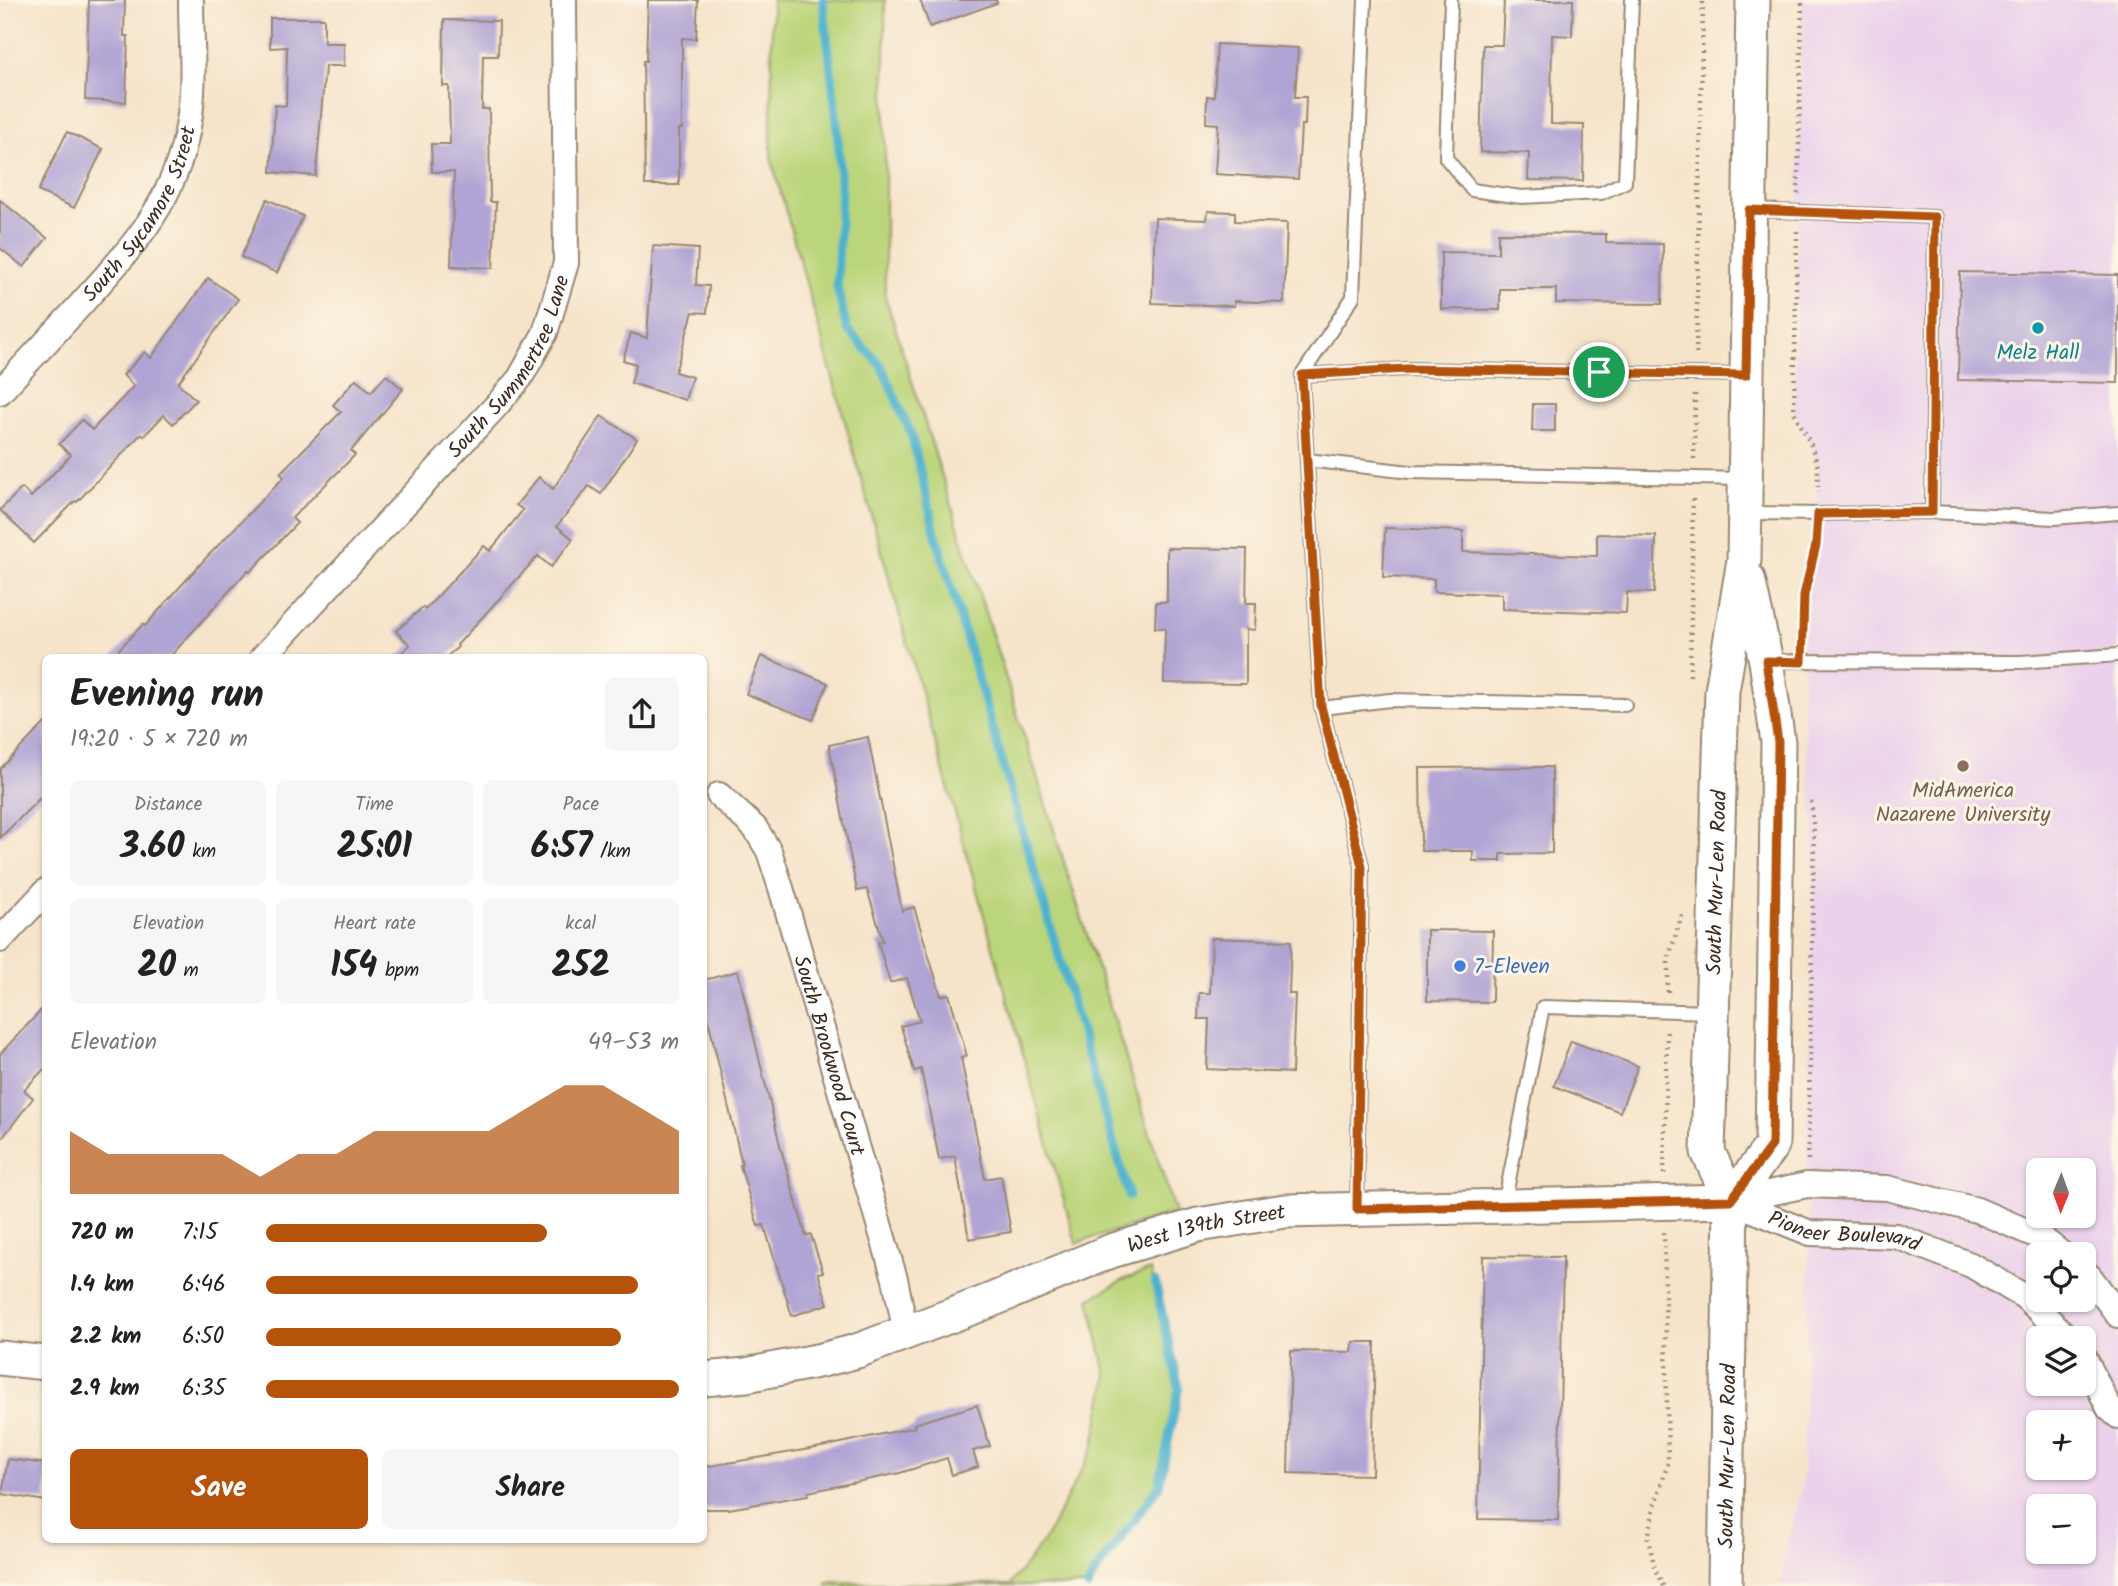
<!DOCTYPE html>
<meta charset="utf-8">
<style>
:root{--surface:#fff;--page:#f6f6f6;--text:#222;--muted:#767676;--accent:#b45309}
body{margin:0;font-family:Kalam,sans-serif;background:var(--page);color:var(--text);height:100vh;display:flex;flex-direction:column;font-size:26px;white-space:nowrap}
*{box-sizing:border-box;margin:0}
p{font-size:23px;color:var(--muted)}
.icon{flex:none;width:38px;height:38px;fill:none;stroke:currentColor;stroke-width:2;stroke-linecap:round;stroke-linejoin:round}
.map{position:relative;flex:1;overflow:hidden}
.details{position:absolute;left:42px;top:654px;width:665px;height:889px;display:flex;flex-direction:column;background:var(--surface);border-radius:10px;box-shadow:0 2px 5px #0004}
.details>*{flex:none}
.needle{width:46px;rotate:181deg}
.fabs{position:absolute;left:2026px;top:1158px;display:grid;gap:14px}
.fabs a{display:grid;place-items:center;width:70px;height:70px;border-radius:10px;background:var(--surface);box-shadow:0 2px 5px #0004;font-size:35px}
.pin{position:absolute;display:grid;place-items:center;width:60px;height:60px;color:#fff;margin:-30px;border:4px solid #fff;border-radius:50%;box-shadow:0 2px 7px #0007}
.round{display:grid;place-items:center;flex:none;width:74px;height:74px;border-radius:10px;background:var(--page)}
.headline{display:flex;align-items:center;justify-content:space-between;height:119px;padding:0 28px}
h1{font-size:38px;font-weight:800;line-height:52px}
.metrics{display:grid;grid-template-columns:repeat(3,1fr);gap:10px;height:119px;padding:7px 28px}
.metrics div{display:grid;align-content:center;border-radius:10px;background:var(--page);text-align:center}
.metrics b{font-size:35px;font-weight:800}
.metrics small{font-size:19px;font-weight:400}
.metrics p{font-size:19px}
.chart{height:196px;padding:14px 28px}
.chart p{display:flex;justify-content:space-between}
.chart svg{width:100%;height:126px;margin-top:7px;fill:var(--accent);opacity:.7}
.action{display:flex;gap:14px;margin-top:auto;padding:14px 28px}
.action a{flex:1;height:80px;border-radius:10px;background:var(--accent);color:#fff;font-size:28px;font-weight:800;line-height:80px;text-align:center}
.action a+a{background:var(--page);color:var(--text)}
ul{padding:0 28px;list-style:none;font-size:23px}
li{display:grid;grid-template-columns:112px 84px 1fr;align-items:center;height:52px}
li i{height:18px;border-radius:9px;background:var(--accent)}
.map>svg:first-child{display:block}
.built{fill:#ebd1eb;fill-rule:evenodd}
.green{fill:#bbd57a;stroke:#7b804c;stroke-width:2}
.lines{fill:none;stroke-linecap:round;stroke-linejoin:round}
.stream{stroke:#4db2cc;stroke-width:9}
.building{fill:#b0a4d4}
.lane-casing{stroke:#988774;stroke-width:16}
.street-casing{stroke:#988774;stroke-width:28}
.secondary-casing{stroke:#988774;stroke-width:37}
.path{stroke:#988774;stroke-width:4.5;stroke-dasharray:2 5;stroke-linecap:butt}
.lane{stroke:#fff;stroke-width:12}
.street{stroke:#fff;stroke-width:24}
.secondary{stroke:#fff;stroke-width:33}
.route-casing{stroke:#fff;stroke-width:14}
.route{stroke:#b45309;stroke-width:9}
.culture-dot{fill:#0f9aa8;stroke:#fcf5e5;stroke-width:2.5}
.education-dot{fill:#8d6e63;stroke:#fcf5e5;stroke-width:2.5}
.shop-dot{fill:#3f7fe0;stroke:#fcf5e5;stroke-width:2.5}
.labels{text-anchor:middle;stroke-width:6;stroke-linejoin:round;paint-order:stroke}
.street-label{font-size:21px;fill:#3b2a1e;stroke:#fcf5e5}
.culture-label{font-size:21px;fill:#0d838f;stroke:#fcf5e5}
.education-label{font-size:21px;fill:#785e54;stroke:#fcf5e5}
.shop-label{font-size:21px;fill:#366cbe;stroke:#fcf5e5;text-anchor:start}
</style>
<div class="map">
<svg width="2118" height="1586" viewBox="0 0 2118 1586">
<rect width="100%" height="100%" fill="#fcf5e5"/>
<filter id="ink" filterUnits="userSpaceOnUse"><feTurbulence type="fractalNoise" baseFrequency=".0143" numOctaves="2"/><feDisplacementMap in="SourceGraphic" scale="14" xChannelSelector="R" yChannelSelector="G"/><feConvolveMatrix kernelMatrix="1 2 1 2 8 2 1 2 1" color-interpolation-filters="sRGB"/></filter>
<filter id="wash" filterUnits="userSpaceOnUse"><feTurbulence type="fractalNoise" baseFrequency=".00686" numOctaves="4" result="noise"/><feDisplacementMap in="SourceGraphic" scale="28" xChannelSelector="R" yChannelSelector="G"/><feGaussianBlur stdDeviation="1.57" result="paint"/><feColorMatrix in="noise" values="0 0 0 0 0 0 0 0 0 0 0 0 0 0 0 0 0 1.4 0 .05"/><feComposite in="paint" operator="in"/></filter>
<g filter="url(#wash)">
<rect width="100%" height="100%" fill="#f6e4ca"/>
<path class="built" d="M1802,0H2118V1586H1781L1786,1546L1802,1486L1810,1233L1807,1185L1814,832L1802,700L1804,595L1816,545L1818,467L1811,445L1794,412ZM2039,1171H2084V1216H2039ZM2039,1255H2084V1300H2039ZM2039,1339H2084V1384H2039ZM2039,1423H2084V1468H2039ZM2039,1507H2084V1552H2039Z"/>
<g class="green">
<path d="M772,0H885V296L1175,1213L1076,1243L771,158Z"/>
<path d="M1151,1270L1179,1389L1159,1486L1094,1574L1088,1586H827V1582L1010,1585L1046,1537L1093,1449L1107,1378L1089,1299L1125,1279Z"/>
</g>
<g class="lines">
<g class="stream">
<path d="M823,0L837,122L841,194L837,287L847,329L881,365L911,434L936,535L1129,1196"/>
<path d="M1088,1586L1094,1574L1159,1486L1179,1388L1155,1282"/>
</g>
</g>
<g id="blocks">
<g class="building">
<path d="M89,0H125L124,36H128L126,102L85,100Z"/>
<path d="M648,0H698L696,39L682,38V129H679V185H645L643,61H646Z"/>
<path d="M920,0H996L997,3L930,27Z"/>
<path d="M1504,0H1573L1572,36L1552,35L1551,124L1584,125L1583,181L1528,180L1529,153L1480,152L1483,45H1502Z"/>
<path d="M270,18H324V43H344V66H325L316,176L271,172L275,105L286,106L287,47L270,48Z"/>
<path d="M444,20L499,21L498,56H483L482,109H489L490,202H496L493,268L451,266L454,172H432L431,144H450L449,86H443Z"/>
<path d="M1217,44L1298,48L1295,97H1306L1305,125H1301L1298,179L1215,174L1218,124L1206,123L1207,96L1214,97Z"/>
<path d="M67,132L103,149L74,208L38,191Z"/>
<path d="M267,199L303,216L277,273L241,257Z"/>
<path d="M0,200L47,238L24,267L0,248Z"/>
<path d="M1208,211L1235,212V221L1287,223L1284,303L1234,301V306L1152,303L1155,218L1207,220Z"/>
<path d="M1498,233L1606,234V243L1663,244L1662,304L1556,303V289H1500V310L1441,309V252L1498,253Z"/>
<path d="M653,246L698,249L696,285L709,286L707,313L693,312L675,372L692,377L685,400L631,383L636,364L623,360L631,333L647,338Z"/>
<path d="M1960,272L2118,275V383L1958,380Z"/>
<path d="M208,278L238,299L178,383L196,400L173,424L164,415L144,436L141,434L77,502L75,501L34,543L0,510L22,488L31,497L71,455L59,444L82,420L92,430L134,386L123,375L145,352L151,358Z"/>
<path d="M386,375L403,389L351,451L355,455L292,518L297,523L250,572L248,570L169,658H111L143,624L145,626L205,559L284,477L280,473L341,412L333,405L356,379L371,392Z"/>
<path d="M1533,404H1555V431H1532Z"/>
<path d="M601,416L637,439L601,494L589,486L557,526L573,539L551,567L538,556L457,645L458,647L445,658H396L410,645L396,631L423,607L425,610L484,546L490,551L523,510L516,505L539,477L553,489Z"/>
<path d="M1385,528L1463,531V552L1597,556V534L1656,536L1654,593L1627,592L1626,613L1502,609V594L1434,592V579L1383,577Z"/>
<path d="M1167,548L1247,549L1246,603H1256L1255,630L1246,629V684L1164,683L1165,628H1155L1156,602H1167Z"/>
<path d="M761,656L828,683L813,720L746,694Z"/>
<path d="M46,722V792L0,838V769Z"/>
<path d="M868,737L902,911L914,907L941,996L949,994L967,1056L961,1058L985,1179L1001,1176L1011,1232L969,1239L955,1156L939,1159L921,1069L914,1071L901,1026L920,1021L907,978L890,983L878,942L883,941L867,889L857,891L829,745Z"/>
<path d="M1552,767V853L1501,854V861H1473V851H1421L1420,768Z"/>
<path d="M1427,930L1493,931L1492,1002L1427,1001Z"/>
<path d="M1212,938L1291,941L1289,994H1295L1292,1073L1207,1069L1209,1019H1198L1199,993H1210Z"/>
<path d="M738,971L781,1149L806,1236L811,1235L823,1272L818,1273L828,1304L792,1316L764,1225L758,1226L740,1165L742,1164L704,1002V980Z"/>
<path d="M46,1005V1067L24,1090L33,1098L0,1141V1054Z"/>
<path d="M1571,1041L1638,1066L1620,1112L1554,1086Z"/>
<path d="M1483,1256L1563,1257L1558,1520L1478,1519Z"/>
<path d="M1353,1342H1375L1372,1475L1288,1473L1291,1351L1352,1352Z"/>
<path d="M977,1405L990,1446L973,1451L978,1467L952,1475L947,1458L900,1473L808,1492V1495L729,1509H704V1467L827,1446L915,1427L914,1424Z"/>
<path d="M8,1459L46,1464V1501L2,1494Z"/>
</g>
</g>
</g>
<g filter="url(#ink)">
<use href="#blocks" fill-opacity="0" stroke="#988774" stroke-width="2"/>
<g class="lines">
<g class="lane-casing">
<g id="lane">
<path d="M1451,0L1446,158L1472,190L1521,197L1601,193L1625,182L1632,0"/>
<path d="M1753,210L1935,217L1932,512"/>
<path d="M1302,375L1406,369L1746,375"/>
<path d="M1307,460L1410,472L1743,479"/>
<path d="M1748,513L1818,514L1932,512L2054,518L2118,513"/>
<path d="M1766,661L2021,662L2118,655"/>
<path d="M1322,708L1390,700L1625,705"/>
<path d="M1504,1205L1543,1007L1712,1012"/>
<path d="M1357,1209L1362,866L1321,706L1302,375L1353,297L1365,0"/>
</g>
</g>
<g class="street-casing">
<g id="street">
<path id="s1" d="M0,392C30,359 61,327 90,294C137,242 175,199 188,127C196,86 191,42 191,0"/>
<path id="s2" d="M262,658L496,406L520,378L545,333L566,263L564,0"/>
<path id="s3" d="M719,795L755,828L769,851L781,888L895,1279L906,1333"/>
<path d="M0,940L46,891"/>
<path id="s4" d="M1731,1201L1810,1233L1896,1236L1971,1265L2025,1297L2069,1339"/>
<path d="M1731,1201L1807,1185L1887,1188L1977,1210L2040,1237L2063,1255"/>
<path d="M2084,1272L2090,1277L2118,1315"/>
<path d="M2084,1357L2109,1408L2118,1416"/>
</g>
</g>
<g class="secondary-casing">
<g id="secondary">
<path d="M1731,1201L1772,1145L1778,742L1766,661L1748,579"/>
<path d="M0,1358L46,1363"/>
<path id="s5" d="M704,1379L746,1375L822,1360L857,1351L984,1303L1111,1251L1198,1225L1285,1211L1731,1201"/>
<path id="s6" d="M1725,1586L1731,1201L1708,1152L1722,691L1744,560L1753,0"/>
</g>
</g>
<g class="path">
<path d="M1798,194L1802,0"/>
<path d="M1797,231L1794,412L1811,445L1818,467V493"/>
<path d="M1696,354L1703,0"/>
<path d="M1694,459L1695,394"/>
<path d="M1803,643L1804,595L1816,545L1817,534"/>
<path d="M1690,676L1693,496"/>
<path d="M1668,992V960L1682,915"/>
<path d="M1808,1160L1814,832L1811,801"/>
<path d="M1664,1174L1667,1029"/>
<path d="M1663,1586L1655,1569L1648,1538L1655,1504L1668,1463L1664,1231"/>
</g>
<use href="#lane" class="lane"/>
<use href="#street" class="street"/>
<use href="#secondary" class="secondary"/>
</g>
</g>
<g class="lines" filter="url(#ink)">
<g class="route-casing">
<path id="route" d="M1749,210L1935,217L1932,512L1818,514L1816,545L1804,595L1802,662L1766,661L1778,742L1772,1145L1731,1200L1357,1209L1362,866L1321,706L1302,375L1406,369L1746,375Z"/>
</g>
<use href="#route" class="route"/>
</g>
<circle class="culture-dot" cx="2038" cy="328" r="7"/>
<circle class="education-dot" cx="1963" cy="766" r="7"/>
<circle class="shop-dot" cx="1460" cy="966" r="7"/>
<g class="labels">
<g class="street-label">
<text dy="7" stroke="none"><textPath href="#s1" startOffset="229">South Sycamore Street</textPath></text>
<text dy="7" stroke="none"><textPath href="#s2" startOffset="385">South Summertree Lane</textPath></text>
<text dy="7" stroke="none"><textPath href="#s6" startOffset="709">South Mur-Len Road</textPath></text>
<text dy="7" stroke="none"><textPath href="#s3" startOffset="289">South Brookwood Court</textPath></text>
<text dy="7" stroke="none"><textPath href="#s5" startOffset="527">West 139th Street</textPath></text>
<text dy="7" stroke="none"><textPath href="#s4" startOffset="119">Pioneer Boulevard</textPath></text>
<text dy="7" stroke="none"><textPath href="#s6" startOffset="130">South Mur-Len Road</textPath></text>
</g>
<g class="culture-label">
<text x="2038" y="359">Melz Hall</text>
</g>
<g class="education-label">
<text x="1963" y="797">MidAmerica<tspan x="1963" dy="24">Nazarene University</tspan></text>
</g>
<g class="shop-label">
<text x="1474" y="973">7-Eleven</text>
</g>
</g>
</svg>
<div class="fabs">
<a><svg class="needle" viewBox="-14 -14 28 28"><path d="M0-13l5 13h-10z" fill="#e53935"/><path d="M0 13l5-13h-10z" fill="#767676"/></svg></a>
<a><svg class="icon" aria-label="locate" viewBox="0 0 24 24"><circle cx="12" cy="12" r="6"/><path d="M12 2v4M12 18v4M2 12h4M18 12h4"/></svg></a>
<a><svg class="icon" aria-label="layers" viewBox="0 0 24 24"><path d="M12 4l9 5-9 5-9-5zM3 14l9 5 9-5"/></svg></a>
<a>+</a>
<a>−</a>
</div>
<div class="pin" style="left:1599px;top:372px;background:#1e9e55"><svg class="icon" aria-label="arrive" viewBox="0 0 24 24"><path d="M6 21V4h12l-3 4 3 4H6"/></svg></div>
<section class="details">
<div class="headline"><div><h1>Evening run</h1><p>19:20 · 5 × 720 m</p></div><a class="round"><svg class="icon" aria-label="share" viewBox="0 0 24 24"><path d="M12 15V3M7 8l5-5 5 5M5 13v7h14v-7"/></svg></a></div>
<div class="metrics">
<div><p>Distance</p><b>3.60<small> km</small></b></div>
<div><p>Time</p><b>25:01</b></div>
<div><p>Pace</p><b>6:57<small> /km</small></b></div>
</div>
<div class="metrics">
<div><p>Elevation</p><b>20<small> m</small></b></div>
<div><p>Heart rate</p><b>154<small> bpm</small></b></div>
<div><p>kcal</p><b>252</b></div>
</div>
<div class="chart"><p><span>Elevation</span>49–53 m</p>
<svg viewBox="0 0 160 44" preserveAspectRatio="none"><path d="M0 44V22L10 30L20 30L30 30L40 30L50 38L60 30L70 30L80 22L90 22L100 22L110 22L120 14L130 6L140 6L150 14L160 22V44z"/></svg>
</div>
<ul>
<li><b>720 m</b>7:15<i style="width:68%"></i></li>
<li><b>1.4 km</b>6:46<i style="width:90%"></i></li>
<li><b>2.2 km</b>6:50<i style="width:86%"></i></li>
<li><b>2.9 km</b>6:35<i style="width:100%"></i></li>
</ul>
<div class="action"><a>Save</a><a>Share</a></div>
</section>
</div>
